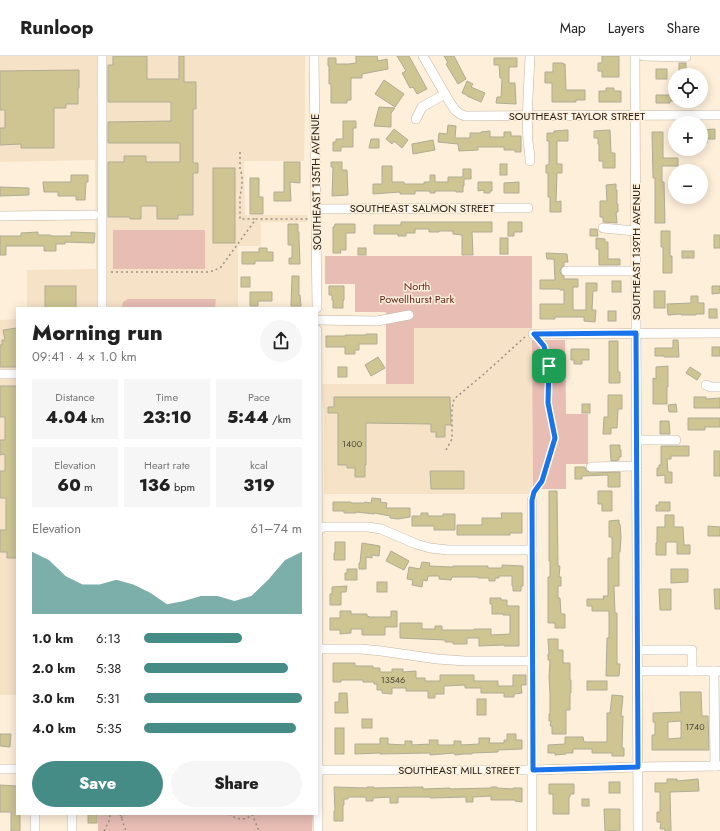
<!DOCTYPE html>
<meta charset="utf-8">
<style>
:root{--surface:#fff;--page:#f6f6f6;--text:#222;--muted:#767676;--line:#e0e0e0;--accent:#458c87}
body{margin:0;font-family:Jost,sans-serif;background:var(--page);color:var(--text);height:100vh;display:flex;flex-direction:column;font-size:15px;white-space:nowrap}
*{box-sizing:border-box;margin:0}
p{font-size:13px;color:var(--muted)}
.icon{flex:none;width:22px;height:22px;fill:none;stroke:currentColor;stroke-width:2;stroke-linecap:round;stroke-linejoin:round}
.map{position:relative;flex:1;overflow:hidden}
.drawer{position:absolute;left:16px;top:251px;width:302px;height:508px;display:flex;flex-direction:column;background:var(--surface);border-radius:0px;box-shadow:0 2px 10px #0003}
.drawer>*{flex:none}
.tools{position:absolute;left:668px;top:12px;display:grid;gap:8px}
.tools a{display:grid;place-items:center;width:40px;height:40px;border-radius:50%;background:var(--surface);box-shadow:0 2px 10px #0003;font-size:20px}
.pin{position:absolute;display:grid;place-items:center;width:34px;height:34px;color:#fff;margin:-17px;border-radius:8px;box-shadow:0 2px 6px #0006}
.round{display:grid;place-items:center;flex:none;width:42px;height:42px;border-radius:21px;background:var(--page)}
.overview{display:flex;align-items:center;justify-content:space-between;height:68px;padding:0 16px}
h1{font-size:22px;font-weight:800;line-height:30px}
.figures{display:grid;grid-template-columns:repeat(3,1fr);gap:6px;height:68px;padding:4px 16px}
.figures div{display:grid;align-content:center;border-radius:0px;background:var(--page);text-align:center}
.figures b{font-size:17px;font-weight:800}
.figures small{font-size:11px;font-weight:400}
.figures p{font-size:11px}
.chart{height:112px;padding:8px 16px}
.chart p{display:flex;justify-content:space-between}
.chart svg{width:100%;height:72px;margin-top:4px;fill:var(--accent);opacity:.7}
.action{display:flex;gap:8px;margin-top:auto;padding:8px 16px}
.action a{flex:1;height:46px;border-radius:24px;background:var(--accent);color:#fff;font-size:16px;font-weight:800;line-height:46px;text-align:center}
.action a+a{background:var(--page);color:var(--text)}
ul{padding:0 16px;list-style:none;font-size:13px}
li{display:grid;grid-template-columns:64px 48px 1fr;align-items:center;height:30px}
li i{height:10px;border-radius:5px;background:var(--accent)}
header{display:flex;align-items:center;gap:24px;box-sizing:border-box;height:56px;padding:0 20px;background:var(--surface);border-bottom:1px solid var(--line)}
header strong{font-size:19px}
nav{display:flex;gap:22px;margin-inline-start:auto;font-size:14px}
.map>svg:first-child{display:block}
.built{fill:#f6e2c7}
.green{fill:#e7bdb4}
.building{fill:#cec593;stroke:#afac95;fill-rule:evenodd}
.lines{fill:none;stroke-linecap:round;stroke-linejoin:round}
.minor-casing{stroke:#c2b4a1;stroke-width:10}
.path{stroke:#9b9081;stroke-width:1.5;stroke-dasharray:2 3;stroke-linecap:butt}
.minor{stroke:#fff;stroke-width:9}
.route-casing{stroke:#fff;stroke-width:8}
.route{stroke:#1a73e8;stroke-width:5}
.labels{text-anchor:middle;stroke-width:3;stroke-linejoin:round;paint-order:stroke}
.number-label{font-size:9px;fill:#4e4735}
.street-label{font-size:11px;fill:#231d16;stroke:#feefda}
.park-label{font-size:11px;fill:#601f15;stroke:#feefda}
</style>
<header>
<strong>Runloop</strong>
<nav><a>Map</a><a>Layers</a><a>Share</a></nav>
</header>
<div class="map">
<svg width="720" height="775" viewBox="0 0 720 775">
<rect width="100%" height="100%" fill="#feefda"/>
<g class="built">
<path d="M0,0H305V52L304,105H244L245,159H307V166H261V190H238V252H27V214L96,213L95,104L0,106Z"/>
<path d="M17,263V639H0V264Z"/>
<path d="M414,272H532L533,438H324V357L322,341V328H414Z"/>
</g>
<g class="green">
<rect x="113" y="174" width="92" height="39"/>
<path d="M325,200H532V272H414V328H386V256H355V228H325Z"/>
<path d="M128,243H216L215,252H122L123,246Z"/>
<path d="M532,284H565L566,358H588V408H566V433H533Z"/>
<path d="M98,758H313L312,775H98Z"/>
</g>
<g class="building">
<path d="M113,0H147V23H179V0H184V26H196V53H193V107H198V117H193V159H178V163H157V150H141V163H130V161H108V106H124V100H146V106H180V87H108V66L171,65V46H108V9H113Z"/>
<path d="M356,0H377L378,5L387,3L388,13L362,18V22H351V44H347V47H331V28H329V10H328V2H336V8H349L356,7Z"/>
<path d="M397,0H409L427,33L417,38L413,31L410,32L402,17L406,15Z"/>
<path d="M444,0H454L466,23L458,28L446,8L448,7Z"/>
<path d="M602,0H619V21H602V15H598V7H602Z"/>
<path d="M494,2H517V11H509V27H515L516,48L496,47L497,41H501L502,22H500L499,9H494Z"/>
<path d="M553,7H563V8H565L566,34H585V44H576V46H552V27H545V16H553Z"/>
<rect x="679" y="7" width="7" height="12"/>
<rect x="656" y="13" width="11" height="10"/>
<path d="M79,14V32H78V48H66V52H54V92H21V88L0,89V72H5V54H0V15Z"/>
<path d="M384,24L404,38L395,51L375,38Z"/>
<path d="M467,25L473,28L471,31L485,37L481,46L467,40V39L462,37Z"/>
<path d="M606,32H614V35H621V46H599V35H606Z"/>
<path d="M656,39H675V45H670V47H656Z"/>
<path d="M379,51L395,52L391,57V71L374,70Z"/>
<path d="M343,65H356V72H353V91H341V95H333V86H336V83H343Z"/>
<path d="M448,69L456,70L455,82H470V77H481V76L490,75V81H504V76H511V80H521V96H515V94H504V91H478V94L459,95L458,88L438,86L439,77L447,78Z"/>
<path d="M394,73L408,84L402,92L394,85L392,88L386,83Z"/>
<path d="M715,73V83H707V87L701,88V74Z"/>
<path d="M568,74V85H557V108H562V117H557L556,146L561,145V156H550V141H548V117H546V109H549V85H547V77H554V75Z"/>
<path d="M610,74L611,97H615V112H603V105H599V88H598V82H594V75Z"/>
<path d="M652,76H663V102H678V110H662V126H664L665,167H655V122H653Z"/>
<path d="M371,83H379V92H369Z"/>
<path d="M433,84L435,94L413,98L412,88Z"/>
<path d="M284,106H300V127L290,126L291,145H274V136H284Z"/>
<path d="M331,106H342V114H347L348,139L332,140L333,111H331Z"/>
<rect x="500" y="108" width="7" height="11"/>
<path d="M382,110H392V126H404V128H424V126H430V119H435V126H448V121H463V113H471V123H464V130H463V136H456V135H435V137H430V135H415V138H400V136L373,138V128H382Z"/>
<rect x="213" y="112" width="22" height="75"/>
<path d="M71,119H88V126H86L85,144H76V140H58V136H44L43,126H71Z"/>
<path d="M250,122H259V141H263V158H250Z"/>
<path d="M478,126H492V135H490V137H484V134L478,135Z"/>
<path d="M519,126V137H504V127Z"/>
<path d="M616,128V134H617V148H618V156H616L617,167L603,166V161H600V145H607L606,129Z"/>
<path d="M0,131L29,132V139L0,140Z"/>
<path d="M401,166H492V176H472L473,199H462V179L453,178V175H439V176H429V173H415V177H406V180H398V178H374V169H401Z"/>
<path d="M508,166H522V176H514V180H508Z"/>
<path d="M288,168H298V176H299V181L300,208H289V202H292V189H288Z"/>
<path d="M335,168H355V177H346V194H340L341,197H333V171H334Z"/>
<path d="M590,173H597L598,180H590Z"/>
<path d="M661,175H670V200H672V217H663V191H661Z"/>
<path d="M38,176V179H50L52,180H71V176L95,177L94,187L65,186V188H56V195H44V190H6V199H0V180H21V177Z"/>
<rect x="714" y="179" width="6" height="13"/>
<rect x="500" y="182" width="8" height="16"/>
<path d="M596,182L605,183V186H608V203H620V209H599V193H596Z"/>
<path d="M259,192H267V196H273V205H255V208H242V196H259Z"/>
<rect x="358" y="192" width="8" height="7"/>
<rect x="682" y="195" width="12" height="7"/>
<path d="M546,197L567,198L568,206H564V210L561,212L560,215L561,218L564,220V223H578V231H573V254H586V227H597V235H593L592,254H596L595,266L584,265V261H555V263H540V248H564V234H560V233H540V224H555L554,203H547Z"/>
<path d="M292,220H299V239H300L301,250H291Z"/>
<rect x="241" y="221" width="9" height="10"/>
<rect x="612" y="225" width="9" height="11"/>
<rect x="45" y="230" width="31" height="22"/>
<path d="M329,230H344V244H343V252H333V244H332V239H329Z"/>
<path d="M712,230H720V237L712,238Z"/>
<rect x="654" y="235" width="11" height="17"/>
<path d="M250,236H272V245H258V250H250Z"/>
<path d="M691,240H698V247H704V258H696V259H681V258L668,259L667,248L691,247Z"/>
<rect x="709" y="253" width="8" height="9"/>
<rect x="608" y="255" width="8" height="10"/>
<path d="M17,272V311H0V289H2V284H5L3,274Z"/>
<path d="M366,278H377V288H359V294H355V298H345V291H326V280H345V279H366Z"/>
<path d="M673,284H678L679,301H664V300H655V292H673Z"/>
<path d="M609,285H618V316H620V327H609Z"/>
<rect x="712" y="291" width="8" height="9"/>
<path d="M571,293H589V304H582V308H574V304H571Z"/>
<path d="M378,301L385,312L371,320L365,309Z"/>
<path d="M668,310V331H667V348H653V322L656,323V311Z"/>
<rect x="338" y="311" width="9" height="10"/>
<path d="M690,311L701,318L697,324L686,317Z"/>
<path d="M0,330H17V502H7V496H0V474H6V442H0V415H5V398L0,399V384H5V361H0Z"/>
<path d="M608,339H622V353H618L617,372H611V378H603L604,361H608Z"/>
<path d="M334,341H450L451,369H445V381H436V376H431V368L366,367V409H365V421H355V412H347V409H338V357H328V351H334Z"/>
<path d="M694,341H706V343L720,342V352H694Z"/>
<rect x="582" y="348" width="8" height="9"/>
<path d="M676,348L677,356H669L668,349Z"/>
<path d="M688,362H720V371H705V374H688Z"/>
<path d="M660,365H669L670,378H660Z"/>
<path d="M610,389H620V394H621V401H619V404L611,405Z"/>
<path d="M661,390H689V400H671V403H667L668,416H672V427H665V419L657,420V412H659V409H661Z"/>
<rect x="714" y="395" width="6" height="25"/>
<path d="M575,411H585L586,414L591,417L620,416V431H608V419L582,420V423H575Z"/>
<path d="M430,415H464V433H431Z"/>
<path d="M549,435H557L558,510H560L559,521H561V530H558V542H560L561,558H565V572H555V567H548V521H550V505H549Z"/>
<path d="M598,435H612V455H602V448H598Z"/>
<path d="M372,442L381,443L380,446L387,447L386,452H410V461L398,463L390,462V460L374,457V458L356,456V457H344V455H333V446H351V447H364L365,446L371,447Z"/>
<path d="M659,446H670V455H656V449H659Z"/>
<path d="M421,457H428V460H443V458H455V474H434V470H412V460H421Z"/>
<path d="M501,457H522V477H510V479H457V469H482V462H502Z"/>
<path d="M665,459H674V471H683L684,489H690V498H677V486H666V499H656V487H657V471H665Z"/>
<path d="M619,464V468H620L621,481L620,496H619V530H614L615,557H617V608H620L619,620H606L607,582H609V555H592V550H587V543H604L603,540H608V502H612V481H609V465Z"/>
<path d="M708,470L720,471V480H708Z"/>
<path d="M335,486H345V504H334V497H335Z"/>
<path d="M362,487L380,490L379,500L372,499V502L366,501V513H359V507H360Z"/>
<path d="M391,495L409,505L404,514L386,505Z"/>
<path d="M422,506L430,507L429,510L453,511V510H488V512H502V509L523,510V530H521V535H513V530H512V520H499V522H495V525H489V522H478V521H452L451,524L439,523V520H428L427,525L423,524L422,531L412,529L413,524L407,523L409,511L420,513Z"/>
<path d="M347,513H357V524H345V517H347Z"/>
<path d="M671,513H688V526L671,527Z"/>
<rect x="377" y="526" width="10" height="10"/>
<path d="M347,530L346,536H341V549H330V538H332V531Z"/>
<path d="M659,533H671V554H660Z"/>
<path d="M714,533H720V553H715Z"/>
<path d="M490,542H501V544H507V550H519V590H504V589L479,590V582H467V588H453V586H445V584L400,582V567H422V573H435V570H442V574H474V573H491V579L510,578V559H503V558H492V548H490Z"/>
<path d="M340,555H351V558H367V560L370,561H391V555H397V571H385V579H362V573H351V577L340,578V574H330V562H340Z"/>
<path d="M548,583H558V594H563V607H570V624H571V637H570V654H566V678H552V670H550L551,665H549V658H550V637L549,621L550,604H548V598H549Z"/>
<path d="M333,607H355V610H373V612H380V616H392V613H403V616L416,615V622H425V625H440V619H474V625H498V630H513V619H526V629H521L522,637L514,638V641H504V637H481V632H465V629L444,630V638H435V642H428V635H406V632H392V638L382,637V634H377V628H374V626H363V624H341V626H333Z"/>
<rect x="587" y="625" width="20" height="9"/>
<path d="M680,636H701L702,660H708L709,694H652V679H655V666H653V657L681,656ZM681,665V682L668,683V666Z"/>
<path d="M339,637H347L348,657H335V646H339Z"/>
<path d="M612,639L623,640L621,660H623L622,692H624V700H612V697H592V693H573V697H566V698L555,699V697H548V689L565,688V681H583L584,686H607V657H610Z"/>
<rect x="477" y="643" width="9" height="16"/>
<rect x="362" y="663" width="10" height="9"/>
<rect x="335" y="672" width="9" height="26"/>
<path d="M0,678H11L10,691L0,690Z"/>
<path d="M507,678H516V684H522V693L498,694V696L472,697V698H464L455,699L454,697L430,699V697L380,698V697L355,698V688H380V682H388V688L405,689V685H412V689L430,688L429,684H438V689H454V685H461V689L479,688V682H490L489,687H504V684H507Z"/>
<path d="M667,723H677V725L698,723L699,735L670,736L671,775H665V773H660L661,766H657V756H660V736H655V727H667Z"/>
<rect x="609" y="726" width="11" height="11"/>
<path d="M549,728H574V738H570V741H569V758H553V738H549Z"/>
<path d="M0,729L17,730V758H20V775H11V756H0Z"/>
<path d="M334,731L367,732V731H374V732L423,731V733L450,732V733L491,732V731H497V732L513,733V732H522V746L515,745V744H491V740L473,741V746H466V741L430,742V741H398V747H390V741L373,742V745H366V741H348V743H344V749H343V765H334V755H335Z"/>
<rect x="582" y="743" width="7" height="7"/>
<path d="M604,753H620V775H605Z"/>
<rect x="88" y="758" width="9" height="9"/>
</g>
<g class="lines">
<g class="minor-casing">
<g id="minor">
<path d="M102,0V252"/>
<path d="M314,0L317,252"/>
<path d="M423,0L449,45L455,54L460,58L465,60L720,59"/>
<path d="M635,0L638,775"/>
<path d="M643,0L686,1"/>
<path d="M416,63L422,51L445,38"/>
<path d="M530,105C530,98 529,93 528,86C526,58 529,29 530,0"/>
<path d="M316,153L528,152"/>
<path d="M0,160L94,159"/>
<path d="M603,172L635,175"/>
<path d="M566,215H636"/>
<path d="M317,264L377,265L409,259"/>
<path d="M317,274L318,775"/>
<path d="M533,278L720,277"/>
<path d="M0,318H17"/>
<path d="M706,329L711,331H720"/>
<path d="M637,384H676"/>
<path d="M591,411L637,410"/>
<path d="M317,475L323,471H368L381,473L416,488L430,492L448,494H532"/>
<path d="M318,593H361L381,595L437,603L465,605H532"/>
<path d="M638,594H692V615"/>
<path d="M638,615H720"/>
<path d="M714,615L715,710"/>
<path d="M0,713H17"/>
<path d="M317,714H533L638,711L720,710"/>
<path d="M35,758V775"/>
<path d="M72,758V775"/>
<path d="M532,775V444"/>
</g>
</g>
<g class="path">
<path d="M240,96V113L242,119V130L240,141V163H256"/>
<path d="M111,216H209L215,214L221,211L256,163H308"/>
<path d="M446,394L452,383V353L454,343L484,318L526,280"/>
<path d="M534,437L542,425L555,382L548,347L549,310L544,290L540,286"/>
<path d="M120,758L126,775"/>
<path d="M229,758C237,764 245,765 253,758"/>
<path d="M252,758L259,775"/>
<path d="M121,762L125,758"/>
<path d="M104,775L109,765L110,758"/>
</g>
<use href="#minor" class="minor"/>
</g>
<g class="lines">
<g class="route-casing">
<path id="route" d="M636,277L638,711L533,714L532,444L534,436L542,425L555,382L548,347L549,310L544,290L534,278Z"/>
</g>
<use href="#route" class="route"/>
</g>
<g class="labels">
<g class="number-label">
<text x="352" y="391">1400</text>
<text x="393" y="627">13546</text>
<text x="695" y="674">1740</text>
</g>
<g class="street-label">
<text x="577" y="64">SOUTHEAST TAYLOR STREET</text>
<text transform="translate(316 126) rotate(-91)" y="4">SOUTHEAST 135TH AVENUE</text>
<text x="422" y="156">SOUTHEAST SALMON STREET</text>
<text transform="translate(636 196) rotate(-90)" y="4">SOUTHEAST 139TH AVENUE</text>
<text x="459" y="718">SOUTHEAST MILL STREET</text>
</g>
<g class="park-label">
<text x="417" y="234">North<tspan x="417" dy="13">Powellhurst Park</tspan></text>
</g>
</g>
</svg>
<div class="tools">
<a><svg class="icon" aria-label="locate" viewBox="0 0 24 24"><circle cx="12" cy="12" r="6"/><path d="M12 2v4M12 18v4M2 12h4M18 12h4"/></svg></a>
<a>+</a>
<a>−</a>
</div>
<div class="pin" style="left:549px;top:310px;background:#1e9e55"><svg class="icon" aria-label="arrive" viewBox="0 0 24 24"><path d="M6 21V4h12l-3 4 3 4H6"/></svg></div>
<section class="drawer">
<div class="overview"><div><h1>Morning run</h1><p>09:41 · 4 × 1.0 km</p></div><a class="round"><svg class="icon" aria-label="share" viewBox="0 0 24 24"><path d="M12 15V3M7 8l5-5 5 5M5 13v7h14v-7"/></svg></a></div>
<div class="figures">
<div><p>Distance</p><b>4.04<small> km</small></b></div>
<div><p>Time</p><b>23:10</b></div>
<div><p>Pace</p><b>5:44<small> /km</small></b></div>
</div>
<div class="figures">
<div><p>Elevation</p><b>60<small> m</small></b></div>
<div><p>Heart rate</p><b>136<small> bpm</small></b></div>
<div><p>kcal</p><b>319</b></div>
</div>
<div class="chart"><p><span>Elevation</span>61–74 m</p>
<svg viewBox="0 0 160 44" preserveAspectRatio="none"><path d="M0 44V6L10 11L20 21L30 26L40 26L50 23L60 26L70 31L80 38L90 36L100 33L110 33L120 36L130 33L140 23L150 11L160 6V44z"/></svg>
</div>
<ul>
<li><b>1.0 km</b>6:13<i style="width:62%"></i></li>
<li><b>2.0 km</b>5:38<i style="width:91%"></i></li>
<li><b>3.0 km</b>5:31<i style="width:100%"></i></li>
<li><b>4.0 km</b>5:35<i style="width:96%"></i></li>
</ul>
<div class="action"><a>Save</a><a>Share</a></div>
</section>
</div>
